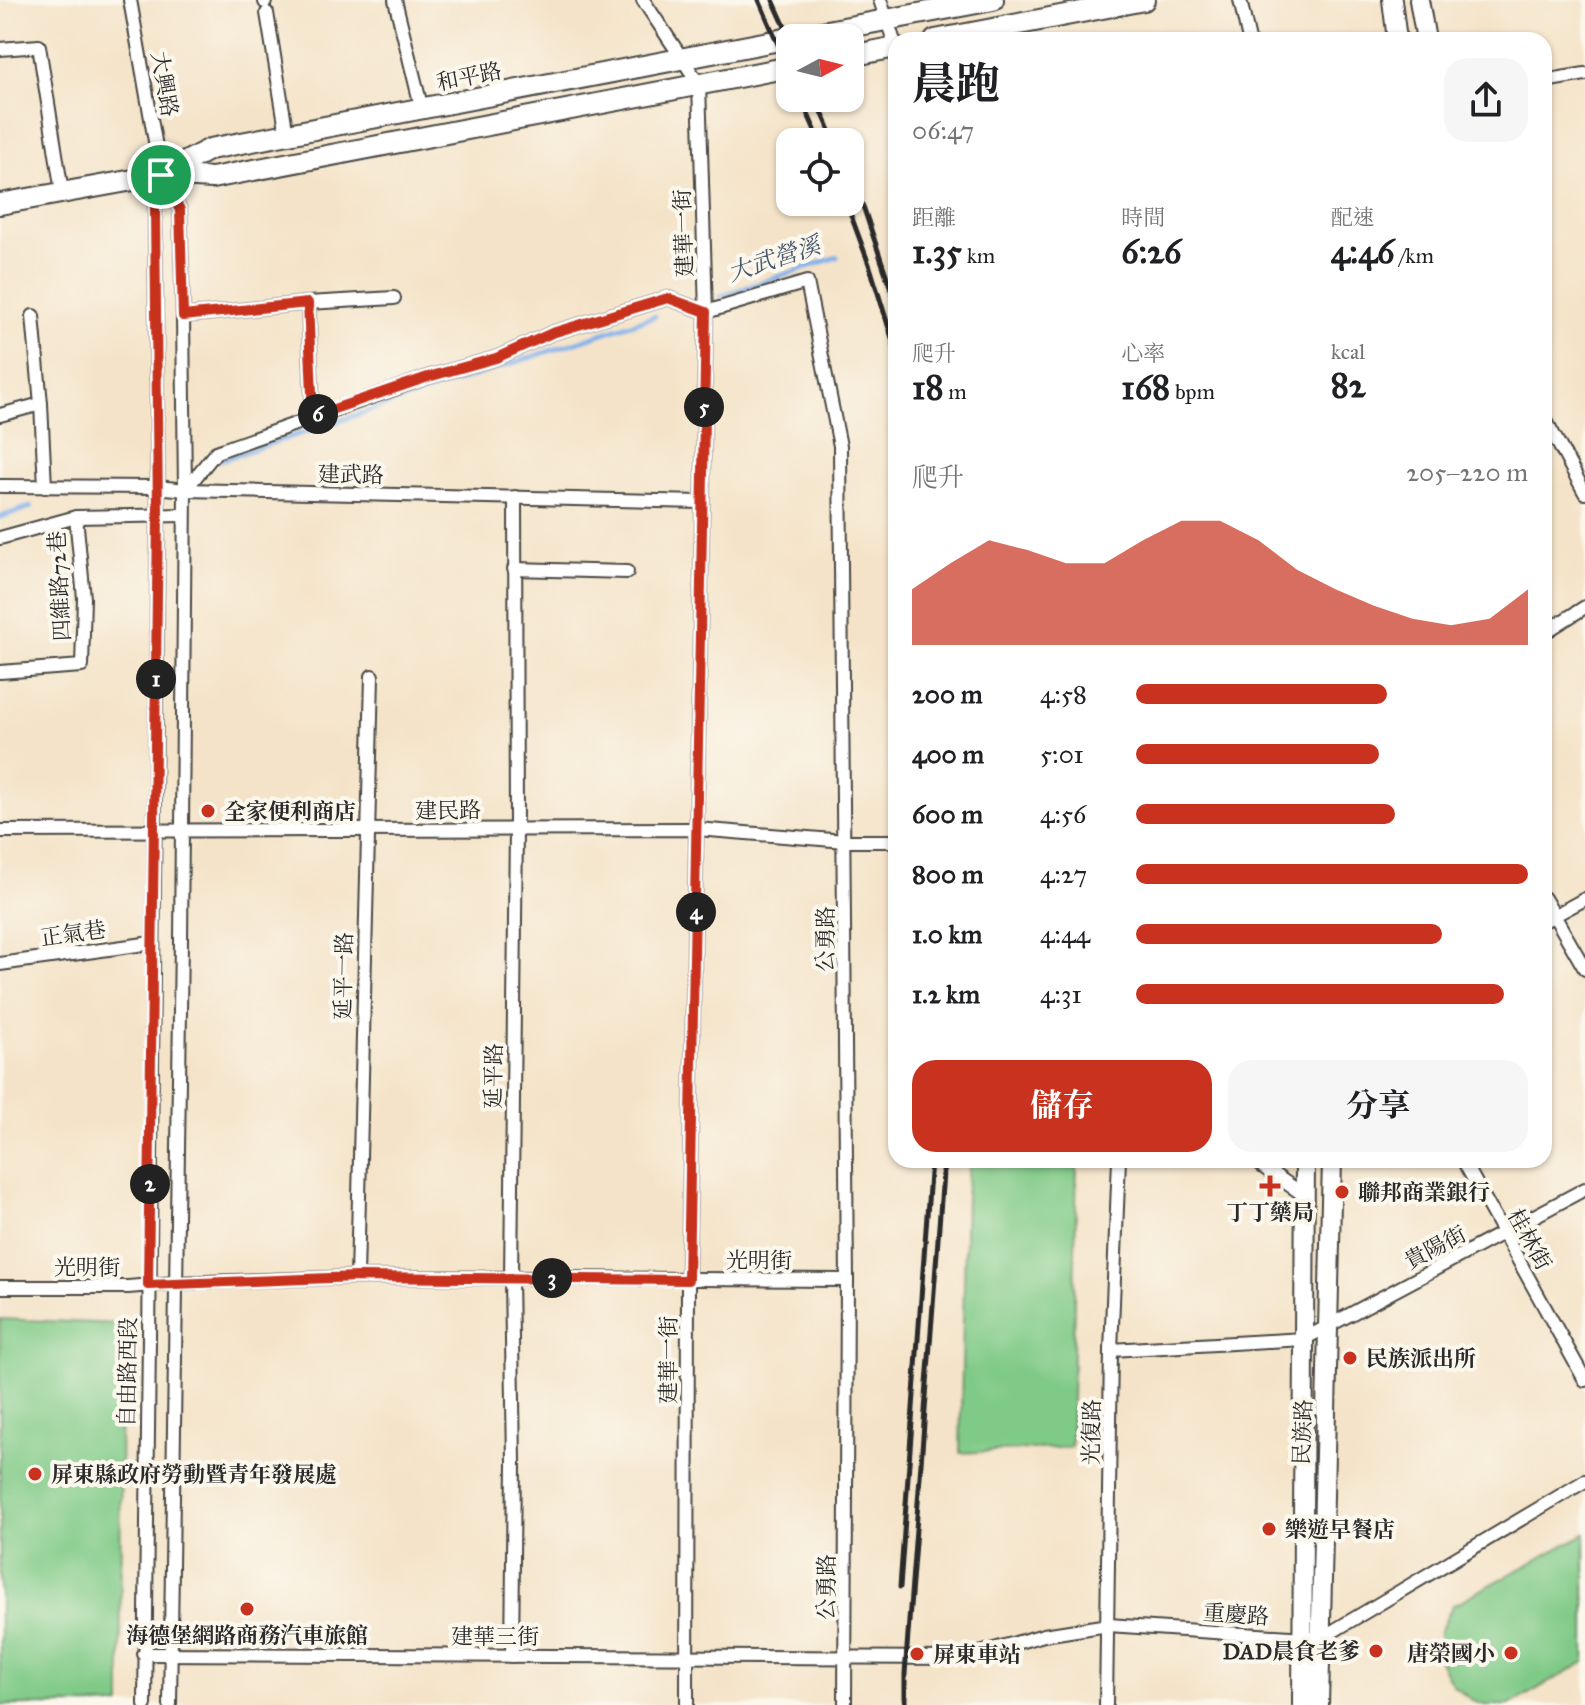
<!DOCTYPE html>
<html lang="zh-TW">
<meta charset="utf-8">
<style>
:root{--surface:#fff;--page:#f6f6f6;--text:#202124;--muted:#757577;--accent:#c8321e}
body{margin:0;font-family:"IM FELL Great Primer","Noto Serif TC",serif;background:var(--page);color:var(--text);height:100vh;display:flex;flex-direction:column;font-size:30px;white-space:nowrap}
*{box-sizing:border-box;margin:0}
p{font-size:26px;color:var(--muted)}
.icon{flex:none;width:44px;height:44px;fill:none;stroke:currentColor;stroke-width:2;stroke-linecap:round;stroke-linejoin:round}
.map{position:relative;flex:1;overflow:hidden}
.drawer{position:absolute;left:888px;top:32px;width:664px;height:1136px;display:flex;flex-direction:column;background:var(--surface);border-radius:24px;box-shadow:0 2px 6px #0004}
.drawer>*{flex:none}
.needle{width:52px;rotate:83deg}
.tools{position:absolute;left:776px;top:24px;display:grid;gap:16px}
.tools a{display:grid;place-items:center;width:88px;height:88px;border-radius:16px;background:var(--surface);box-shadow:0 2px 6px #0004;font-size:40px}
.pin{position:absolute;display:grid;place-items:center;width:68px;height:68px;color:#fff;margin:-34px;border:4px solid #fff;border-radius:50%;box-shadow:0 2px 8px #0007}
.km{position:absolute;width:40px;height:40px;margin:-20px;border-radius:50%;background:#222;color:#fff;font-size:22px;line-height:40px;text-align:center}
.round{display:grid;place-items:center;flex:none;width:84px;height:84px;border-radius:24px;background:var(--page)}
.summary{display:flex;align-items:center;justify-content:space-between;height:136px;padding:0 24px}
h1{font-size:44px;font-weight:700;line-height:60px}
.figures{display:grid;grid-template-columns:repeat(3,1fr);gap:12px;height:136px;padding:8px 24px}
.figures div{display:grid;align-content:center}
.figures b{font-size:34px;font-weight:700}
.figures small{font-size:22px;font-weight:400}
.figures p{font-size:22px}
.chart{height:224px;padding:16px 24px}
.chart p{display:flex;justify-content:space-between}
.chart svg{width:100%;height:144px;margin-top:8px;fill:var(--accent);opacity:.7}
.action{display:flex;gap:16px;margin-top:auto;padding:16px 24px}
.action a{flex:1;height:92px;border-radius:24px;background:var(--accent);color:#fff;font-size:32px;font-weight:700;line-height:92px;text-align:center}
.action a+a{background:var(--page);color:var(--text)}
ul{padding:0 24px;list-style:none;font-size:26px}
li{display:grid;grid-template-columns:128px 96px 1fr;align-items:center;height:60px}
li i{height:20px;border-radius:10px;background:var(--accent)}
.map>svg:first-child{display:block}
.green{fill:#80ca87;stroke:#567a59;stroke-width:2}
.lines{fill:none;stroke-linecap:round;stroke-linejoin:round}
.stream{stroke:#81b1ec;stroke-width:5}
.street-casing{stroke:#494743;stroke-width:16}
.secondary-casing{stroke:#494743;stroke-width:22}
.primary-casing{stroke:#494743;stroke-width:24}
.street{stroke:#fff;stroke-width:12}
.secondary{stroke:#fff;stroke-width:18}
.primary{stroke:#fff;stroke-width:20}
.rail{stroke:#2b2b2b;stroke-width:5}
.route-casing{stroke:#fff;stroke-width:16}
.route{stroke:#c8321e;stroke-width:10}
.poi-dot{fill:#c8321e;stroke:#fbf7ec;stroke-width:3}
.labels{text-anchor:middle;stroke-width:8;stroke-linejoin:round;paint-order:stroke}
.street-label{font-size:22px;fill:#2b2b2b;stroke:#fbf7ec}
.poi-label{font-size:22px;font-weight:bold;fill:#2b2b2b;stroke:#fbf7ec;text-anchor:start}
.water-label{font-size:24px;font-style:italic;fill:#495a6f;stroke:#fbf7ec}
</style>
<div class="map">
<svg width="1585" height="1705" viewBox="0 0 1585 1705">
<rect width="100%" height="100%" fill="#fbf7ec"/>
<filter id="ink" filterUnits="userSpaceOnUse"><feTurbulence type="fractalNoise" baseFrequency=".0125" numOctaves="2"/><feDisplacementMap in="SourceGraphic" scale="16" xChannelSelector="R" yChannelSelector="G"/><feConvolveMatrix kernelMatrix="1 2 1 2 8 2 1 2 1" color-interpolation-filters="sRGB"/></filter>
<filter id="wash" filterUnits="userSpaceOnUse"><feTurbulence type="fractalNoise" baseFrequency=".006" numOctaves="4" result="noise"/><feDisplacementMap in="SourceGraphic" scale="32" xChannelSelector="R" yChannelSelector="G"/><feGaussianBlur stdDeviation="1.8" result="paint"/><feColorMatrix in="noise" values="0 0 0 0 0 0 0 0 0 0 0 0 0 0 0 0 0 1.4 0 .05"/><feComposite in="paint" operator="in"/></filter>
<g filter="url(#wash)">
<rect width="100%" height="100%" fill="#f4e3c8"/>
<g class="green">
<path d="M970,1160H1077L1071,1447L960,1453L966,1196Z"/>
<path d="M0,1319L120,1324L121,1705H0Z"/>
<path d="M1585,1534V1662L1509,1705H1484L1475,1702L1453,1686L1440,1661L1439,1633L1453,1605Z"/>
</g>
<g class="lines">
<g class="stream">
<path d="M721,296L837,257"/>
<path d="M221,460L655,316"/>
<path d="M0,517L31,507"/>
</g>
</g>
</g>
<g filter="url(#ink)">
<g class="lines">
<g class="street-casing">
<g id="street">
<path d="M130,0L161,175L180,210L183,316L185,490L181,941L170,1705"/>
<path d="M265,0V2"/>
<path d="M395,0L422,110"/>
<path d="M643,0L699,84L706,312L688,1280L687,1705"/>
<path d="M880,0L896,47"/>
<path d="M1240,0L1249,40"/>
<path d="M267,13L287,135"/>
<path d="M0,49L39,46L62,192"/>
<path d="M1544,81L1585,74"/>
<path d="M308,303L313,416"/>
<path d="M33,316L41,404L45,487"/>
<path d="M183,316L308,303L394,298"/>
<path d="M0,415L41,404"/>
<path d="M1544,417L1585,493"/>
<path d="M0,486L158,487L185,490L701,502"/>
<path d="M185,490L216,452L428,377L496,358L552,333L668,298L706,312L807,282L840,446L847,1280L845,1705"/>
<path d="M0,538L76,517L184,515"/>
<path d="M514,569L627,572"/>
<path d="M1544,633L1585,607"/>
<path d="M0,672L82,666L84,598L76,517"/>
<path d="M0,831L697,829L845,841H896"/>
<path d="M1544,898L1585,969"/>
<path d="M1544,921L1585,899"/>
<path d="M0,964L152,943"/>
<path d="M1260,1160L1263,1167L1304,1195"/>
<path d="M1463,1160L1585,1380"/>
<path d="M357,1277L372,676"/>
<path d="M0,1287H128L175,1283L357,1277L847,1280"/>
<path d="M1111,1350L1304,1339L1585,1189"/>
<path d="M144,1654L962,1658L1044,1635L1108,1625L1320,1639L1585,1481"/>
<path d="M512,1656L514,1462L511,1278L516,829L515,497"/>
<path d="M145,1705L158,515L155,209L161,175"/>
<path d="M1106,1705L1111,1350L1119,1160"/>
</g>
</g>
<g class="secondary-casing">
<g id="secondary">
<path d="M1392,0L1397,40"/>
<path d="M1419,0L1426,40"/>
<path d="M1302,1705L1305,1160"/>
<path d="M1319,1705L1332,1160"/>
</g>
</g>
<g class="primary-casing">
<g id="primary">
<path d="M790,38L993,0"/>
<path d="M935,40L1144,0"/>
<path d="M850,56L896,47"/>
<path d="M161,175L210,149L790,38"/>
<path d="M0,204L161,175L212,178L790,67"/>
</g>
</g>
<use href="#street" class="street"/>
<use href="#secondary" class="secondary"/>
<use href="#primary" class="primary"/>
<g class="rail">
<path d="M759,0L790,72"/>
<path d="M773,0L790,38"/>
<path d="M801,98L820,142"/>
<path d="M816,98L835,142"/>
<path d="M850,177L864,209L896,304"/>
<path d="M846,202L870,267L896,351"/>
<path d="M900,1587L931,1160"/>
<path d="M905,1705V1674L944,1160"/>
</g>
</g>
</g>
<g class="lines" filter="url(#ink)">
<g class="route-casing">
<path id="route" d="M161,175L180,210L183,316L308,303L313,416L428,377L496,358L552,333L668,298L706,312L688,1280L357,1277L148,1285L158,515L155,209Z"/>
</g>
<use href="#route" class="route"/>
</g>
<g class="poi-dot">
<circle cx="208" cy="811" r="8"/>
<path d="M1266 1174h8v8h8v8h-8v8h-8v-8h-8v-8h8z"/>
<circle cx="1342" cy="1192" r="8"/>
<circle cx="1350" cy="1358" r="8"/>
<circle cx="35" cy="1474" r="8"/>
<circle cx="1269" cy="1529" r="8"/>
<circle cx="247" cy="1609" r="8"/>
<circle cx="1376" cy="1651" r="8"/>
<circle cx="1511" cy="1653" r="8"/>
<circle cx="917" cy="1654" r="8"/>
</g>
<g class="labels">
<g class="street-label">
<text transform="translate(469 76) rotate(-11)" y="8">和平路</text>
<text transform="translate(165 84) rotate(80)" y="8">大興路</text>
<text transform="translate(683 233) rotate(-92)" y="8">建華一街</text>
<text transform="translate(351 474) rotate(1)" y="8">建武路</text>
<text transform="translate(59 586) rotate(-93)" y="8">四維路72巷</text>
<text transform="translate(448 810) rotate(-1)" y="8">建民路</text>
<text transform="translate(73 933) rotate(-8)" y="8">正氣巷</text>
<text transform="translate(825 939) rotate(-90)" y="8">公勇路</text>
<text transform="translate(343 976) rotate(-89)" y="8">延平一路</text>
<text transform="translate(493 1076) rotate(-89)" y="8">延平路</text>
<text transform="translate(1530 1239) rotate(61)" y="8">桂林街</text>
<text transform="translate(1435 1247) rotate(-28)" y="8">貴陽街</text>
<text x="759" y="1268">光明街</text>
<text x="87" y="1275">光明街</text>
<text transform="translate(668 1360) rotate(-90)" y="8">建華一街</text>
<text transform="translate(127 1372) rotate(-89)" y="8">自由路西段</text>
<text transform="translate(1091 1432) rotate(-89)" y="8">光復路</text>
<text transform="translate(1302 1432) rotate(-88)" y="8">民族路</text>
<text transform="translate(826 1587) rotate(-90)" y="8">公勇路</text>
<text transform="translate(1236 1614) rotate(4)" y="8">重慶路</text>
<text x="495" y="1644">建華三街</text>
</g>
<g class="poi-label">
<text x="224" y="819">全家便利商店</text>
<text x="1358" y="1200">聯邦商業銀行</text>
<text x="1270" y="1220" text-anchor="middle">丁丁藥局</text>
<text x="1366" y="1366">民族派出所</text>
<text x="51" y="1482">屏東縣政府勞動暨青年發展處</text>
<text x="1285" y="1537">樂遊早餐店</text>
<text x="247" y="1643" text-anchor="middle">海德堡網路商務汽車旅館</text>
<text x="1360" y="1659" text-anchor="end">DAD晨食老爹</text>
<text x="1495" y="1661" text-anchor="end">唐榮國小</text>
<text x="933" y="1662">屏東車站</text>
</g>
<g class="water-label">
<text transform="translate(774 259) rotate(-18)" y="8">大武營溪</text>
</g>
</g>
</svg>
<div class="tools">
<a><svg class="needle" viewBox="-14 -14 28 28"><path d="M0-13l5 13h-10z" fill="#e53935"/><path d="M0 13l5-13h-10z" fill="#757577"/></svg></a>
<a><svg class="icon" aria-label="locate" viewBox="0 0 24 24"><circle cx="12" cy="12" r="6"/><path d="M12 2v4M12 18v4M2 12h4M18 12h4"/></svg></a>
</div>
<div class="pin" style="left:161px;top:175px;background:#1e9e55"><svg class="icon" aria-label="arrive" viewBox="0 0 24 24"><path d="M6 21V4h12l-3 4 3 4H6"/></svg></div>
<b class="km" style="left:156px;top:679px">1</b>
<b class="km" style="left:150px;top:1184px">2</b>
<b class="km" style="left:552px;top:1278px">3</b>
<b class="km" style="left:696px;top:912px">4</b>
<b class="km" style="left:704px;top:407px">5</b>
<b class="km" style="left:318px;top:414px">6</b>
<section class="drawer">
<div class="summary"><div><h1>晨跑</h1><p>06:47</p></div><a class="round"><svg class="icon" aria-label="share" viewBox="0 0 24 24"><path d="M12 15V3M7 8l5-5 5 5M5 13v7h14v-7"/></svg></a></div>
<div class="figures">
<div><p>距離</p><b>1.35<small> km</small></b></div>
<div><p>時間</p><b>6:26</b></div>
<div><p>配速</p><b>4:46<small> /km</small></b></div>
</div>
<div class="figures">
<div><p>爬升</p><b>18<small> m</small></b></div>
<div><p>心率</p><b>168<small> bpm</small></b></div>
<div><p>kcal</p><b>82</b></div>
</div>
<div class="chart"><p><span>爬升</span>205–220 m</p>
<svg viewBox="0 0 160 44" preserveAspectRatio="none"><path d="M0 44V27L10 19L20 12L30 15L40 19L50 19L60 12L70 6L80 6L90 12L100 21L110 27L120 32L130 36L140 38L150 36L160 27V44z"/></svg>
</div>
<ul>
<li><b>200 m</b>4:58<i style="width:64%"></i></li>
<li><b>400 m</b>5:01<i style="width:62%"></i></li>
<li><b>600 m</b>4:56<i style="width:66%"></i></li>
<li><b>800 m</b>4:27<i style="width:100%"></i></li>
<li><b>1.0 km</b>4:44<i style="width:78%"></i></li>
<li><b>1.2 km</b>4:31<i style="width:94%"></i></li>
</ul>
<div class="action"><a>儲存</a><a>分享</a></div>
</section>
</div>
